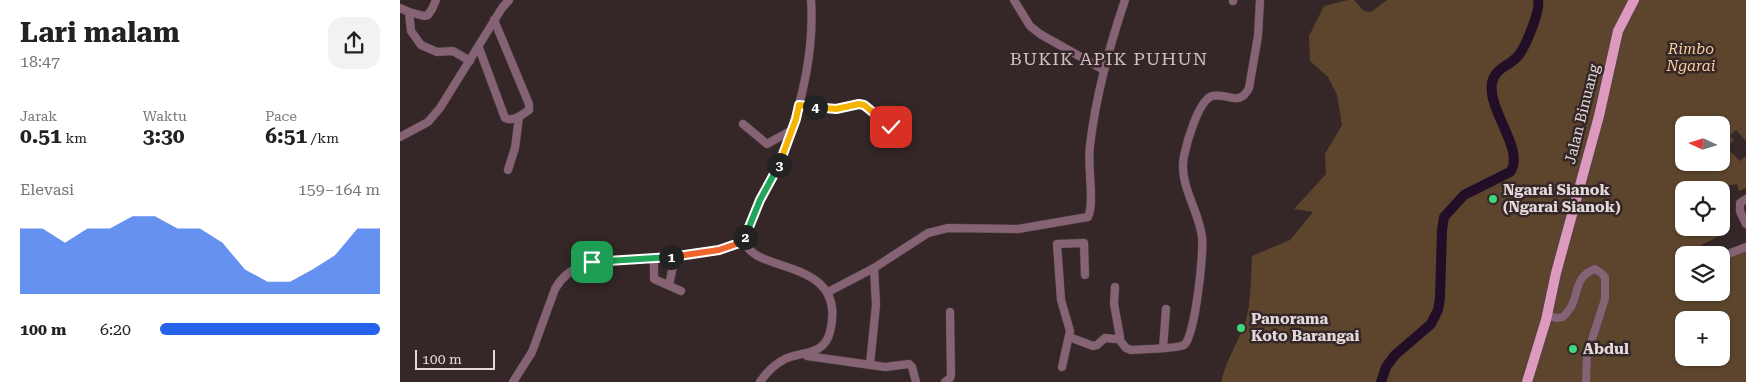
<!DOCTYPE html>
<html lang="id">
<meta charset="utf-8">
<style>
:root{--surface:#fff;--page:#f2f2f2;--text:#222;--muted:#767676;--accent:#2563eb}
body{margin:0;font-family:"Roboto Serif",serif;background:var(--page);color:var(--text);height:100vh;display:flex;flex-direction:column;font-size:19px;white-space:nowrap}
*{box-sizing:border-box;margin:0}
p{font-size:16px;color:var(--muted)}
.icon{flex:none;width:28px;height:28px;fill:none;stroke:currentColor;stroke-width:2;stroke-linecap:round;stroke-linejoin:round}
.map{position:relative;flex:1;overflow:hidden}
.drawer{display:flex;flex-direction:column;background:var(--surface);width:400px}
.drawer>*{flex:none}
.needle{width:32px;rotate:274deg}
.buttons{position:absolute;left:1275px;top:116px;display:grid;gap:10px}
.buttons a{display:grid;place-items:center;width:55px;height:55px;border-radius:10px;background:var(--surface);box-shadow:0 1px 4px #0004;font-size:25px}
.scale{position:absolute;left:15px;bottom:12px;width:80px;box-sizing:border-box;padding-left:5px;border:2px solid #e3d9da;border-top:0;font-size:14px;line-height:18px;white-space:nowrap;color:#e3d9da;-webkit-text-stroke:4px #352728;paint-order:stroke}
.pin{position:absolute;display:grid;place-items:center;width:42px;height:42px;color:#fff;margin:-21px;border-radius:10px;box-shadow:0 2px 8px #0006}
.km{position:absolute;width:25px;height:25px;margin:-12px;border-radius:50%;background:#222;color:#fff;font-size:14px;line-height:25px;text-align:center}
.round{display:grid;place-items:center;flex:none;width:52px;height:52px;border-radius:15px;background:var(--page)}
.headline{display:flex;align-items:center;justify-content:space-between;height:85px;padding:0 20px}
h1{font-size:28px;font-weight:700;line-height:38px}
.metrics{display:grid;grid-template-columns:repeat(3,1fr);gap:8px;height:85px;padding:5px 20px}
.metrics div{display:grid;align-content:center}
.metrics b{font-size:21px;font-weight:700}
.metrics small{font-size:14px;font-weight:400}
.metrics p{font-size:14px}
.chart{height:140px;padding:10px 20px}
.chart p{display:flex;justify-content:space-between}
.chart svg{width:100%;height:90px;margin-top:5px;fill:var(--accent);opacity:.7}
ul{padding:0 20px;list-style:none;font-size:16px}
li{display:grid;grid-template-columns:80px 60px 1fr;align-items:center;height:38px}
li i{height:12px;border-radius:6px;background:var(--accent)}
main{display:flex;flex:1;min-height:0}
.map>svg:first-child{display:block}
.green{fill:#5c452c;fill-rule:evenodd}
.lines{fill:none;stroke-linecap:round;stroke-linejoin:round}
.river{stroke:#220f27;stroke-width:10}
.minor-casing{stroke:#514344;stroke-width:9}
.major-casing{stroke:#514344;stroke-width:12}
.minor{stroke:#856375;stroke-width:8}
.major{stroke:#de99bf;stroke-width:10}
.split-1-casing{stroke:#fff;stroke-width:10}
.split-2-casing{stroke:#fff;stroke-width:10}
.split-3-casing{stroke:#fff;stroke-width:10}
.split-4-casing{stroke:#fff;stroke-width:10}
.split-5-casing{stroke:#fff;stroke-width:10}
.split-1{stroke:#22a559;stroke-width:6}
.split-2{stroke:#f0652b;stroke-width:6}
.split-3{stroke:#22a559;stroke-width:6}
.split-4{stroke:#f5b400;stroke-width:6}
.split-5{stroke:#f5b400;stroke-width:6}
.poi-dot{fill:#40d77c;stroke:#352728;stroke-width:2}
.labels{text-anchor:middle;stroke-width:5;stroke-linejoin:round;paint-order:stroke}
.park-label{font-size:15px;font-style:italic;fill:#facc9b;stroke:#352728}
.street-label{font-size:15px;fill:#e3d9da;stroke:#352728}
.poi-label{font-size:15px;font-weight:bold;fill:#e3d9da;stroke:#352728;text-anchor:start}
.quarter-label{font-size:18px;letter-spacing:1px;fill:#d2bfc0;stroke:#352728}
</style>
<main>
<section class="drawer">
<div class="headline"><div><h1>Lari malam</h1><p>18:47</p></div><a class="round"><svg class="icon" aria-label="share" viewBox="0 0 24 24"><path d="M12 15V3M7 8l5-5 5 5M5 13v7h14v-7"/></svg></a></div>
<div class="metrics">
<div><p>Jarak</p><b>0.51<small> km</small></b></div>
<div><p>Waktu</p><b>3:30</b></div>
<div><p>Pace</p><b>6:51<small> /km</small></b></div>
</div>
<div class="chart"><p><span>Elevasi</span>159–164 m</p>
<svg viewBox="0 0 160 44" preserveAspectRatio="none"><path d="M0 44V12L10 12L20 19L30 12L40 12L50 6L60 6L70 12L80 12L90 19L100 32L110 38L120 38L130 32L140 25L150 12L160 12V44z"/></svg>
</div>
<ul>
<li><b>100 m</b>6:20<i style="width:100%"></i></li>
</ul>
</section>
<div class="map">
<svg width="1346" height="382" viewBox="0 0 1346 382">
<rect width="100%" height="100%" fill="#352728"/>
<path class="green" d="M948,0H954L964,11L971,12L987,0H1346V141L1336,130L1330,136L1334,140L1327,148L1340,161L1346,156V188L1339,191L1337,184L1320,187V190H1284V228H1316L1319,236L1296,248L1299,255H1284V292H1321V255L1346,243V382H821C826,360 839,341 846,320C851,303 851,274 852,256L890,240L913,212L894,209L926,174L925,154L942,125L937,95L928,77L910,61L909,36L924,6ZM1284,125H1321V162H1284ZM1284,320H1321V358H1284Z"/>
<g class="lines">
<path class="river" d="M981,382L986,367L995,355L1031,324L1038,310L1040,298L1042,230L1044,217L1064,195L1110,172C1126,151 1087,110 1092,83C1095,67 1109,67 1118,56C1125,48 1141,10 1138,0"/>
<g class="minor-casing">
<g id="minor">
<path d="M614,0L630,26L640,34L704,70"/>
<path d="M833,1V0"/>
<path d="M0,8L9,12L11,31L21,45L37,52L53,51L70,61"/>
<path d="M9,12L24,16L28,15L32,9L36,0"/>
<path d="M79,48L105,118C113,122 122,115 129,110V104L94,20"/>
<path d="M399,105L436,109L459,104L467,107L491,127"/>
<path d="M343,124L367,144L392,130"/>
<path d="M0,137L28,122L40,108L102,8L109,0"/>
<path d="M108,170L115,148L119,117"/>
<path d="M1346,199L1340,203V211L1346,224"/>
<path d="M1321,257L1346,247"/>
<path d="M254,258V279L281,291"/>
<path d="M269,285L275,257"/>
<path d="M428,292L474,268L528,233L548,228L618,229L688,217C695,203 687,164 690,145C696,96 709,47 725,0"/>
<path d="M1146,320L1150,316L1156,318L1163,317C1166,314 1169,310 1171,307C1179,292 1175,276 1195,269L1201,273L1205,277V299L1187,355L1186,382"/>
<path d="M669,337L693,346L697,345L705,338L715,339L720,337L714,304L715,287"/>
<path d="M718,338L726,348L731,350C742,349 776,349 784,345C795,338 804,252 802,237C799,210 778,184 784,156C787,142 798,101 812,96C827,92 839,108 849,88L858,36L860,0"/>
<path d="M763,348L766,309"/>
<path d="M407,356L485,367L509,364L512,367L516,382"/>
<path d="M470,364L476,305L474,268"/>
<path d="M662,367L670,331L661,300L657,244L684,243L685,275"/>
<path d="M113,382L132,352L155,289C172,258 206,261 236,259C255,258 274,257 293,255C312,252 328,247 345,241"/>
<path d="M360,382C366,373 375,364 385,359C402,351 424,356 430,332C449,256 352,275 345,241C343,231 370,181 377,169C382,159 385,148 389,137C404,94 414,46 411,0"/>
<path d="M545,382L550,378L551,375L550,312"/>
</g>
</g>
<g class="major-casing">
<path id="major" d="M1127,382L1146,320L1156,273L1199,116L1218,31L1234,0"/>
</g>
<use href="#minor" class="minor"/>
<use href="#major" class="major"/>
</g>
<g class="lines">
<g class="split-1-casing">
<path id="split-1" d="M192,262L271,257"/>
</g>
<g class="split-2-casing">
<path id="split-2" d="M271,257L319,250L345,241V237"/>
</g>
<g class="split-3-casing">
<path id="split-3" d="M345,237L360,200L379,165"/>
</g>
<g class="split-4-casing">
<path id="split-4" d="M379,165L396,119L399,105L415,107"/>
</g>
<g class="split-5-casing">
<path id="split-5" d="M415,107L436,109L459,104L464,105L491,127"/>
</g>
<use href="#split-1" class="split-1"/>
<use href="#split-2" class="split-2"/>
<use href="#split-3" class="split-3"/>
<use href="#split-4" class="split-4"/>
<use href="#split-5" class="split-5"/>
</g>
<g class="poi-dot">
<circle cx="1093" cy="199" r="5"/>
<circle cx="841" cy="328" r="5"/>
<circle cx="1173" cy="349" r="5"/>
</g>
<g class="labels">
<g class="park-label">
<text x="1291" y="54">Rimbo<tspan x="1291" dy="17">Ngarai</tspan></text>
</g>
<g class="street-label">
<text transform="translate(1182 114) rotate(-76)" y="5">Jalan Binuang</text>
</g>
<g class="poi-label">
<text x="1103" y="195">Ngarai Sianok<tspan x="1103" dy="17">(Ngarai Sianok)</tspan></text>
<text x="851" y="324">Panorama<tspan x="851" dy="17">Koto Barangai</tspan></text>
<text x="1183" y="354">Abdul</text>
</g>
<g class="quarter-label">
<text x="709" y="65">BUKIK APIK PUHUN</text>
</g>
</g>
</svg>
<div class="buttons">
<a><svg class="needle" viewBox="-14 -14 28 28"><path d="M0-13l5 13h-10z" fill="#e53935"/><path d="M0 13l5-13h-10z" fill="#767676"/></svg></a>
<a><svg class="icon" aria-label="locate" viewBox="0 0 24 24"><circle cx="12" cy="12" r="6"/><path d="M12 2v4M12 18v4M2 12h4M18 12h4"/></svg></a>
<a><svg class="icon" aria-label="layers" viewBox="0 0 24 24"><path d="M12 4l9 5-9 5-9-5zM3 14l9 5 9-5"/></svg></a>
<a>+</a>
</div>
<div class="scale">100 m</div>
<div class="pin" style="left:192px;top:262px;background:#1e9e55"><svg class="icon" aria-label="arrive" viewBox="0 0 24 24"><path d="M6 21V4h12l-3 4 3 4H6"/></svg></div>
<div class="pin" style="left:491px;top:127px;background:#d93025"><svg class="icon" aria-label="check" viewBox="0 0 24 24"><path d="M5 12l5 5 9-10"/></svg></div>
<b class="km" style="left:271px;top:257px">1</b>
<b class="km" style="left:345px;top:237px">2</b>
<b class="km" style="left:379px;top:165px">3</b>
<b class="km" style="left:415px;top:107px">4</b>
</div>
</main>
